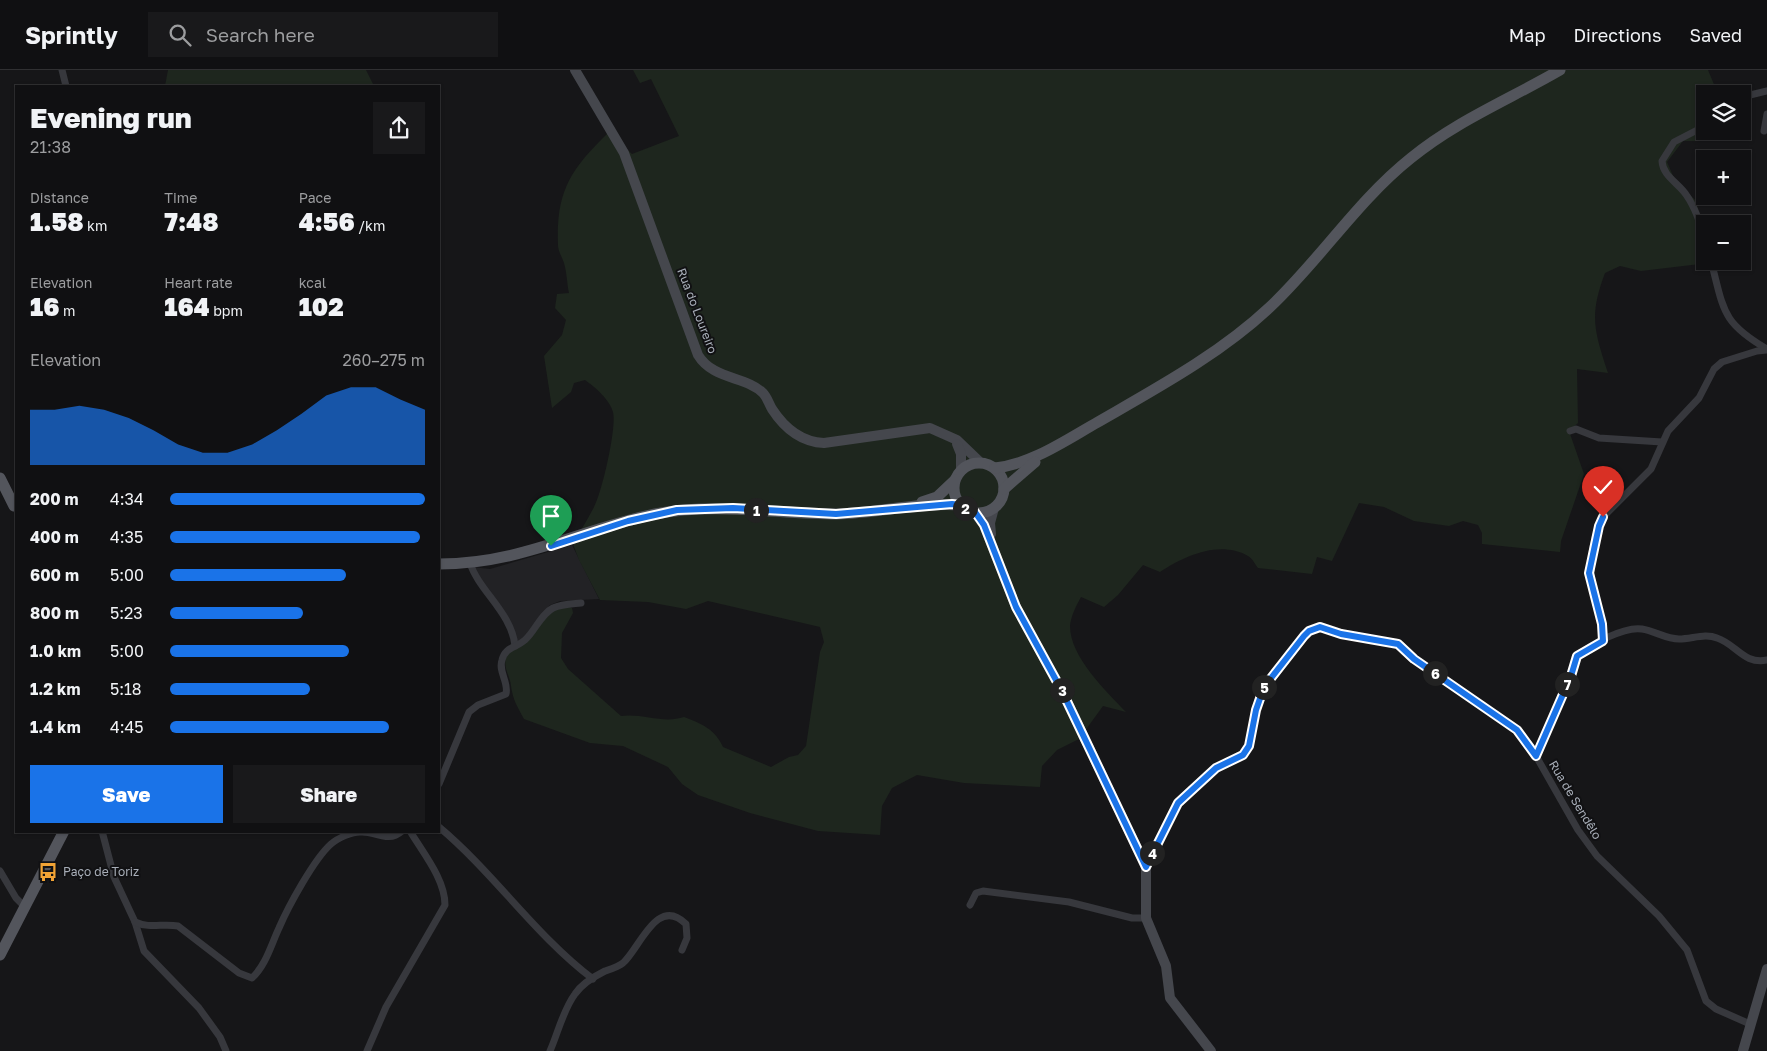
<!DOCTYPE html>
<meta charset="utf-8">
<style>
:root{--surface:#101012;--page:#19191b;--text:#f1f3f6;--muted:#9c9d9f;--line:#303032;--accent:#1a73e8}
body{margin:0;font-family:"Golos Text",sans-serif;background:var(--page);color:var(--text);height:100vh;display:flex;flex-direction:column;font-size:19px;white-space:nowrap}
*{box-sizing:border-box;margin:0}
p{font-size:16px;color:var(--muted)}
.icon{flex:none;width:28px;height:28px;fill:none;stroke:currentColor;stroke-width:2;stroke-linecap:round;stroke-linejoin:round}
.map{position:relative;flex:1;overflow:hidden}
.drawer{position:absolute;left:15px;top:15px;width:425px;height:748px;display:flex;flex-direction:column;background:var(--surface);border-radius:0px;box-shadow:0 1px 4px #0004,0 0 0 1px var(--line)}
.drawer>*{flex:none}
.fabs{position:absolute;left:1696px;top:15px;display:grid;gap:10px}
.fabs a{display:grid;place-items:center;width:55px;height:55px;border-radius:0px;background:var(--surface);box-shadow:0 1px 4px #0004,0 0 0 1px var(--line);font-size:25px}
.pin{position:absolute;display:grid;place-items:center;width:42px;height:42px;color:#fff;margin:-51px -21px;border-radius:50% 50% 50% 0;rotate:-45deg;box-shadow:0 0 5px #0007}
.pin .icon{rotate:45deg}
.km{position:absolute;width:25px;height:25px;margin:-12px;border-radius:50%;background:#222;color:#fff;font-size:14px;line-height:25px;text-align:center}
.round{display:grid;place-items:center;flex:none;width:52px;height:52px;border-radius:0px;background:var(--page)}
.headline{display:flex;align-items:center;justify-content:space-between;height:85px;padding:0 15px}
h1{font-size:28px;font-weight:800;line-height:38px}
.stats{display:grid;grid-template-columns:repeat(3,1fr);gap:8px;height:85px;padding:5px 15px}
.stats div{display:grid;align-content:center}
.stats b{font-size:25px;font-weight:800}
.stats small{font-size:14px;font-weight:400}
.stats p{font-size:14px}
.chart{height:140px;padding:10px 15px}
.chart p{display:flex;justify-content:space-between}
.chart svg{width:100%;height:90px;margin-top:5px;fill:var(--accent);opacity:.7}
.cta{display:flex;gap:10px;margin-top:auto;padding:10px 15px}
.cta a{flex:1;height:58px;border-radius:0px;background:var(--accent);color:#fff;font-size:20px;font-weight:800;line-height:58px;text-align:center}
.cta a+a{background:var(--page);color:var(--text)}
ul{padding:0 15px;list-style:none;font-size:16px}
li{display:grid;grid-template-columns:80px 60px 1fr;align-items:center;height:38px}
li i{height:12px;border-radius:6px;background:var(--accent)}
header{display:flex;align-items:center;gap:30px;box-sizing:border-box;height:70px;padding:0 25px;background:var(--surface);border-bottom:1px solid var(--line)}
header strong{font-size:24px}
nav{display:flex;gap:28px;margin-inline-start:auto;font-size:18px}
.search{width:350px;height:45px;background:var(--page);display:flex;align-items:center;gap:12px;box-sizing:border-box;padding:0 18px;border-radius:0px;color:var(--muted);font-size:19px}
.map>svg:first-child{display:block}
.built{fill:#222225}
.green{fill:#1e261e}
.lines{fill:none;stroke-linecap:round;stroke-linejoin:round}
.street{stroke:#37383d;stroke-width:7}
.secondary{stroke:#45474d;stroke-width:10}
.primary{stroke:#53555c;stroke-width:11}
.route-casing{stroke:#fff;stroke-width:10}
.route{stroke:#1a73e8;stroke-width:6}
.labels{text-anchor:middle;stroke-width:4;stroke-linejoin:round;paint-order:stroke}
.street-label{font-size:12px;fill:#a8aeb8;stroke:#111113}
.poi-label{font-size:12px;fill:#a8aeb8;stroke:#111113;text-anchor:start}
</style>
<header>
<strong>Sprintly</strong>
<div class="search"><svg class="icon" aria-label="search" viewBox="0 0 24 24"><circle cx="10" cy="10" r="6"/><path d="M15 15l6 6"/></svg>Search here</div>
<nav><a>Map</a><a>Directions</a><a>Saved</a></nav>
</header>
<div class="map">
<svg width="1767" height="981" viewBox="0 0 1767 981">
<rect width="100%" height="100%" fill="#161618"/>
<path class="built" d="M572,475L599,529L560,531L550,535L522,570L515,574V565L472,497L490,499Z"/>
<g class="green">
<path d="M168,0H366L374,16H165Z"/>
<path d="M633,0H1708L1718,24H1705V61H1721L1712,71H1683L1667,92L1674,108L1697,132L1699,158L1705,172V191L1700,194L1641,201L1620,196L1605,203C1589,246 1594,260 1608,303L1577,299L1578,353L1569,361L1584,404L1561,471L1560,482L1482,474V463L1478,455L1463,451L1449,456L1414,451L1384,437L1359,433L1332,491L1317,487L1312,504L1258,498C1255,494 1252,488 1248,486C1219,470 1185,486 1160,502L1143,495L1118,525L1104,537L1081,527C1076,536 1071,546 1070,556C1070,587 1106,621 1126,642L1103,636L1079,669L1057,680L1042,696L1040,717L964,713L917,705L892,718L882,736L880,765L818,761L750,743L698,725L682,714L668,697L623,676L590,673L524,649C517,636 513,630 511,616C510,605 503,599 506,586L553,540L566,536L572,538L573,543L562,563L561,588L568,599L621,646C643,643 663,654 684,647C702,654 715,659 723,677L771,697L789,687L798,685L806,676L820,582L824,572L820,557L708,531L686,539L648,532L600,530L579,490L573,474C580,461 588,449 594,437C602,422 617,357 613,342C610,330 595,317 585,310L574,313L571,322L552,338L544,286L562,265L566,250L555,238L557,224L569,223C567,214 567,203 564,193C562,187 558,181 558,175C556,122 570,100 607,64L610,63L632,84L679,66L651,9L640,13Z"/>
</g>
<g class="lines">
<g class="street">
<path d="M62,0L66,16"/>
<path d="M1742,27L1767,21"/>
<path d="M1705,56L1674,72L1662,91C1663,107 1679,113 1687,126C1696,139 1701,155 1705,171"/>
<path d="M1764,61L1767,44"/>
<path d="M1711,191C1724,240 1721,252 1767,279"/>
<path d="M1570,361L1576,359L1599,368L1662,372"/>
<path d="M470,493C479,521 512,543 515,576"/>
<path d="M1603,571C1605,557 1599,543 1595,529C1588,502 1590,472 1603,447L1651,399L1668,361L1699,328L1714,299L1722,292L1757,281L1767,280"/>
<path d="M1536,686L1571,606L1577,586C1591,574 1625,556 1642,559C1655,561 1666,569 1679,569C1692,569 1705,563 1717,568C1736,574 1744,595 1767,590"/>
<path d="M439,714L469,642L478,635L506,624C509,612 498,602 502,590C505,577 516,578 525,570C535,561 541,544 553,538C562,534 571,534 581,533"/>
<path d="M439,757C494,803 535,865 593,909"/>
<path d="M102,761L114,807L135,852L144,881L199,938L220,967L226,981"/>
<path d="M1146,797L1178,733L1216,698L1243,685L1249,676L1259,626L1309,561L1321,557L1341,564L1398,574L1414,589L1517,660L1536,686L1578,760L1597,786L1659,846L1687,880L1706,931L1716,939L1750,954"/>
<path d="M0,801L16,828L24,836"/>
<path d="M970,835L976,823L983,821L1069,832L1132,848H1146"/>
<path d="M135,852C150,859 163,853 178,856L239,903L252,908C266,895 271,875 279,858C288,837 314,789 331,774C338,768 353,761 362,762C377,762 388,773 402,761"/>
<path d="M367,981L386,937L445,835C445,809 423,783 410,761"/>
<path d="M550,981C558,963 563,940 575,924C581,915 595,906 605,901C611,899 618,897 623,893C640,878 657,825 686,854L687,868L682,880"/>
</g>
<g class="secondary">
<path d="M575,0L624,83L698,285C713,310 746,306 763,323C767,327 769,334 772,339C785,359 801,372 824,373L930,358L957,370L981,393"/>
<path d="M957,374L961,384V400"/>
<path d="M975,443L984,455L1016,537L1062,621L1146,797V848L1166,896L1170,928L1211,981"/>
<path d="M991,464L990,453L994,438"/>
<path d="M1743,981L1767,899"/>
</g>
<g class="primary">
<circle cx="979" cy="418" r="25"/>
<path d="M995,398C1032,394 1066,370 1098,352C1157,318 1220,284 1270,237C1320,190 1357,131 1411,88C1456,51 1510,29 1560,0"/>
<path d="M0,408L14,436"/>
<path d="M1004,419L1035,392"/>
<path d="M922,432L937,427L955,410"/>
<path d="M439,494C520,494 579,460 655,444C716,432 776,444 837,444C878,443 920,432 961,435"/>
<path d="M0,885L64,761"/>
</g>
</g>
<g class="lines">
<g class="route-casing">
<path id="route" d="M551,476L628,451L677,440L733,438L836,444L952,434L961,435L975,442L984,455L1016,537L1062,621L1146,797L1178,733L1216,698L1243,685L1249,676L1256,640L1264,617L1304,566L1309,561L1320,557L1341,564L1398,574L1414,589L1517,660L1536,686L1571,606L1577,586L1603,571L1602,554L1589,503L1599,456L1603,447"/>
</g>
<use href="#route" class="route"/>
</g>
<defs>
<g id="bus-bare" transform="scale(1.5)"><path d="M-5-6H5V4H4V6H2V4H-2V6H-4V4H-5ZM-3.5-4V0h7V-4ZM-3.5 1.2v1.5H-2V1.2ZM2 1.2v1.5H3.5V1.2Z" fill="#f1a335" stroke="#111113" stroke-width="2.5" paint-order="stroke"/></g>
</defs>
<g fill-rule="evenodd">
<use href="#bus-bare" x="48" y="802"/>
</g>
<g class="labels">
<g class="street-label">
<text transform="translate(697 241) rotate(69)" y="4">Rua do Loureiro</text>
<text transform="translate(1575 730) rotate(59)" y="4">Rua de Sendêlo</text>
</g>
<g class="poi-label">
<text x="63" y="806">Paço de Toriz</text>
</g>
</g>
</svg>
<div class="fabs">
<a><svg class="icon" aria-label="layers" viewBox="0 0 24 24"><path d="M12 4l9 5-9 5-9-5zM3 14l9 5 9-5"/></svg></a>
<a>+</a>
<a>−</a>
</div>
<div class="pin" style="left:551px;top:476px;background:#1e9e55"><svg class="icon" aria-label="arrive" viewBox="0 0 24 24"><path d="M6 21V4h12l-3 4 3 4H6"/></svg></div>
<div class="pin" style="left:1603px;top:447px;background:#d93025"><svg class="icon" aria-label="check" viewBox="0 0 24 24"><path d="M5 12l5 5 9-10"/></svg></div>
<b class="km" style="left:756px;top:440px">1</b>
<b class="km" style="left:965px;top:438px">2</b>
<b class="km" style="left:1062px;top:620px">3</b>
<b class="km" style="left:1152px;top:783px">4</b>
<b class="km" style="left:1264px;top:617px">5</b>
<b class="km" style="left:1435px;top:603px">6</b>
<b class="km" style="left:1567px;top:614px">7</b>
<section class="drawer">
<div class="headline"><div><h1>Evening run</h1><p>21:38</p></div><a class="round"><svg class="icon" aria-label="share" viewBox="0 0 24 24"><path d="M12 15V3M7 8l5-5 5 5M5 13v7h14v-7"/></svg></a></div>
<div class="stats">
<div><p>Distance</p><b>1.58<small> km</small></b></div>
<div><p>Time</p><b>7:48</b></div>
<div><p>Pace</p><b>4:56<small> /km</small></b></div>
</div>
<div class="stats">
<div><p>Elevation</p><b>16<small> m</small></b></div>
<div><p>Heart rate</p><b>164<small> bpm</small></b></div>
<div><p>kcal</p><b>102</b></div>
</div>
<div class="chart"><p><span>Elevation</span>260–275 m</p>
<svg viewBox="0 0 160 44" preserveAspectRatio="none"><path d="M0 44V17L10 17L20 15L30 17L40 21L50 27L60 34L70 38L80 38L90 34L100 27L110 19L120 10L130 6L140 6L150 12L160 17V44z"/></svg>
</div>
<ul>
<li><b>200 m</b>4:34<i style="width:100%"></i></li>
<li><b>400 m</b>4:35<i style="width:98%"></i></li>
<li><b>600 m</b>5:00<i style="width:69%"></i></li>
<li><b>800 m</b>5:23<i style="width:52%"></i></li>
<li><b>1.0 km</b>5:00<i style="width:70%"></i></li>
<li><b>1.2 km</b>5:18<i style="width:55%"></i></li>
<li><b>1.4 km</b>4:45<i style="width:86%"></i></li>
</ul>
<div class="cta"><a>Save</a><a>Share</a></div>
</section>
</div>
